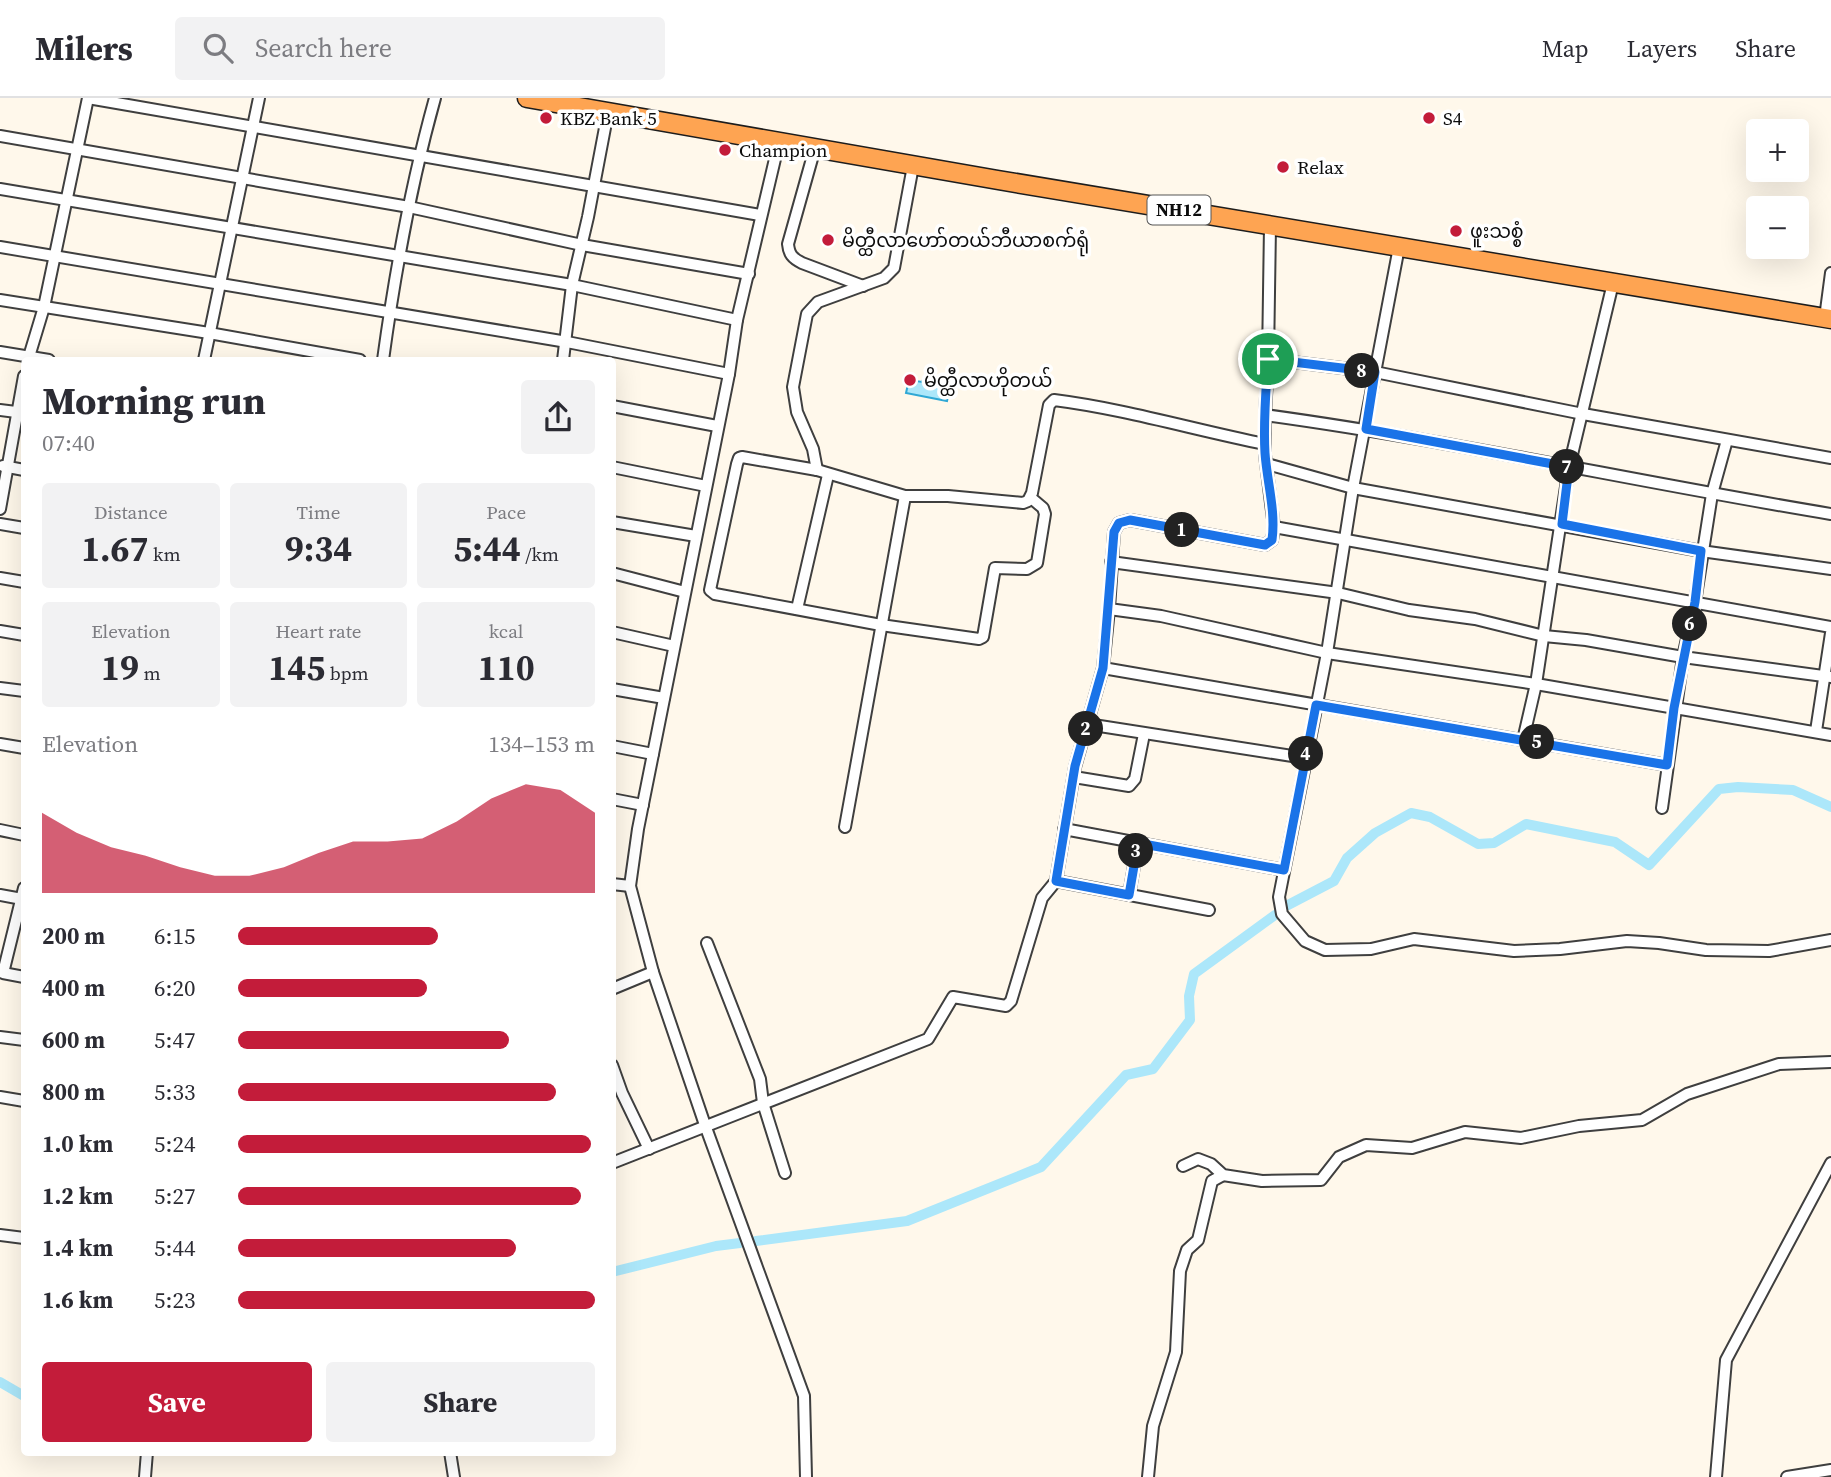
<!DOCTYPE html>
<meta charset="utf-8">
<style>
:root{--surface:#fff;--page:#f2f2f3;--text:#2b2b33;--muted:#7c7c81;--line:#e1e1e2;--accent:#c31c3a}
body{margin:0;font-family:"Source Serif 4","Noto Sans Myanmar",serif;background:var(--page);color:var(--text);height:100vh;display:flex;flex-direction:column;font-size:26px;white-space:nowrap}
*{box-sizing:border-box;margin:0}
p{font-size:23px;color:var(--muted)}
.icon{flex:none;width:38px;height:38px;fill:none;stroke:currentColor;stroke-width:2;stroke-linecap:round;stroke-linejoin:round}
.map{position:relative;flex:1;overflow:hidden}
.panel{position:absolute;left:21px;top:259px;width:595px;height:1099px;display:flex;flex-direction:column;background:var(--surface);border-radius:7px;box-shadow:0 7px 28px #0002}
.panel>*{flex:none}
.buttons{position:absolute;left:1746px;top:21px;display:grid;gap:14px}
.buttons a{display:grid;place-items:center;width:63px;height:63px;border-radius:7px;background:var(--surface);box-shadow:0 7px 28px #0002;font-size:35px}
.pin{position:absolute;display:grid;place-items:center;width:60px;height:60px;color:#fff;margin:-30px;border:4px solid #fff;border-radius:50%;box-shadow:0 2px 7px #0007}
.km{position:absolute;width:35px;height:35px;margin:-18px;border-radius:50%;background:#222;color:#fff;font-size:19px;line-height:35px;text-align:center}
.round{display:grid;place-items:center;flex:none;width:74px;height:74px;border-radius:7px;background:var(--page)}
.summary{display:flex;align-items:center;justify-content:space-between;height:119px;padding:0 21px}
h1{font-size:38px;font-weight:700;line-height:52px}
.metrics{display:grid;grid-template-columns:repeat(3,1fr);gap:10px;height:119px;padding:7px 21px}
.metrics div{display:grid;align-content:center;border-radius:7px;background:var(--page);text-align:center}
.metrics b{font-size:35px;font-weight:700}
.metrics small{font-size:19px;font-weight:400}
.metrics p{font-size:19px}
.chart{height:196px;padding:14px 21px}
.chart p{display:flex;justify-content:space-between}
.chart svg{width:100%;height:126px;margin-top:7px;fill:var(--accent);opacity:.7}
.primary-button{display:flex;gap:14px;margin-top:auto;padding:14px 21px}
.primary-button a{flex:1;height:80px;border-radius:7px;background:var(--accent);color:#fff;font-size:28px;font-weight:700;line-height:80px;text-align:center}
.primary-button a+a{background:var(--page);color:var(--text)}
ul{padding:0 21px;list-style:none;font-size:23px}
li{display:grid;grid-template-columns:112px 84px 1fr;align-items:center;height:52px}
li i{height:18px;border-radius:9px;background:var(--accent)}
header{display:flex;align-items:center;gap:42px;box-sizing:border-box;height:98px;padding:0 35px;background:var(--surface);border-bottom:2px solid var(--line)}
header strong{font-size:33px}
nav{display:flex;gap:38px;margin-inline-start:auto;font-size:24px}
.search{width:490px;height:63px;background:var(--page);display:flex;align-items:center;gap:18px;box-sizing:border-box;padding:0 24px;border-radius:7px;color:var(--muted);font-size:26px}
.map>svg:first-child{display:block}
.water{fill:#ace7fa;stroke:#2fa8d5;stroke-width:2}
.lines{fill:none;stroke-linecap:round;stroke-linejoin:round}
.canal{stroke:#ace7fa;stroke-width:10}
.minor-casing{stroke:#3f3f3f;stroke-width:14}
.trunk-casing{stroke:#1d1d1d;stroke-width:21}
.minor{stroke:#fff;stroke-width:10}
.trunk{stroke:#fea452;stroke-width:18}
.route-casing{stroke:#fff;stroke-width:14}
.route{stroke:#1a73e8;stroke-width:9}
.poi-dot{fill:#c31c3a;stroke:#fff;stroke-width:2.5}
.labels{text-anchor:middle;stroke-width:7;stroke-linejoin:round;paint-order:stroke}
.shield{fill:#fff;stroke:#555;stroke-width:2}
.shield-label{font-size:18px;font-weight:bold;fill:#0c0c0c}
.poi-label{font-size:19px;fill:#0c0c0c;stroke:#fff;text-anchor:start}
</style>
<header>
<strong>Milers</strong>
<div class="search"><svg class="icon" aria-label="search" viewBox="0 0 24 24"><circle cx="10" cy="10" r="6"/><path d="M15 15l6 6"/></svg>Search here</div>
<nav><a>Map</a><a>Layers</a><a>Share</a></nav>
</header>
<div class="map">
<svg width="1831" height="1379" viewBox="0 0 1831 1379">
<rect width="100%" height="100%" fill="#fff8eb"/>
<path class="water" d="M925,277L936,280V287L950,290L947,303L906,295L909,282L922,284Z"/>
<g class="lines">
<g class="canal">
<path d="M1288,807L1334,783L1347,760L1375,735L1411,715L1430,719L1478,746L1494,745L1526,726L1615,744L1649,767L1719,691L1738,689L1793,692L1831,709"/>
<path d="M756,1143L907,1123L1041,1069L1126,977L1153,971L1190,922L1189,898L1194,876L1275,817"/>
<path d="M612,1174L716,1148L740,1145"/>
<path d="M0,1284L24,1298"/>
</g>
<g class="minor-casing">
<g id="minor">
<path d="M88,0L760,117"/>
<path d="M0,38L409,109L582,147L749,176"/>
<path d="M779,44L737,222L729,276L638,731L630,788L653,874L705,1027L804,1298L806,1379"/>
<path d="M815,50L788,146C789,156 792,160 802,165L863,188"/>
<path d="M0,91L572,187L737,222"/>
<path d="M0,149L567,244L729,276"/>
<path d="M1399,149L1353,390L1327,555L1279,799L1282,816L1305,843L1325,852L1371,851L1414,841L1514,853L1560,851L1627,843L1659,845L1706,852L1769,853L1831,842"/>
<path d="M0,202L209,235L360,262"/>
<path d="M1825,220L1831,175"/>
<path d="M0,254L49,262"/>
<path d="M1268,261L1270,128"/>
<path d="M28,262L44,209L88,0"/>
<path d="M204,262L259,0"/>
<path d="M383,262C395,174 411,86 435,0"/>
<path d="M563,262L572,187L588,119L608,14"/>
<path d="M612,308L717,328"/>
<path d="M0,312L24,315"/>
<path d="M1265,317L1268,261L1375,274L1583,316L1831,360"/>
<path d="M1267,366L1353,390L1701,453L1831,471"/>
<path d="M3,368L24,372"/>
<path d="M612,369L706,388"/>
<path d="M817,372L813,351L797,314L793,289L807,216L818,204L884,180L894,170L913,68"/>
<path d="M1030,399L1043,410L1045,416L1037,465L1027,471L995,470L983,539L979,541L881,527L715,496L710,492L737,366L739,360L742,359L817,372L905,398H948L1023,405L1028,403L1032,395L1049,307L1054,302C1125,311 1195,332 1265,346"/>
<path d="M0,411L24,278"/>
<path d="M1831,416C1642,385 1455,343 1265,317V357L1274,429L1272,442L1265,447L1130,422L1119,425L1114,434L1109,511L1161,518L1327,555L1536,586L1831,637"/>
<path d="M612,424L696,438"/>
<path d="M0,426L24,430"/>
<path d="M1274,429L1831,529"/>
<path d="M1111,464L1338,495L1409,512L1475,521L1544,538L1586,542L1683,559L1831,579"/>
<path d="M612,475L685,494"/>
<path d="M0,480L24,484"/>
<path d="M797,511L828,377"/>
<path d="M0,533L24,537"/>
<path d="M612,534L674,548"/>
<path d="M1103,570L1667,667"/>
<path d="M0,590L24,593"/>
<path d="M612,591L664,600"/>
<path d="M1087,626L1305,660"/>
<path d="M1816,633L1831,535"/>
<path d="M1523,642L1536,586L1569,369L1613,185"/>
<path d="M0,646L24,650"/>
<path d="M612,648L653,656"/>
<path d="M1074,679L1129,688L1135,681L1144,636"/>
<path d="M612,701L643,707"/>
<path d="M1662,710L1683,559L1695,504L1712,396L1727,342"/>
<path d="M845,729L905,398"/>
<path d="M1064,731L1284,772"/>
<path d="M0,732L24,737"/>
<path d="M1056,783L1209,812"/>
<path d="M612,786L630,788"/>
<path d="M24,790L3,875L24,879"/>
<path d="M0,797L22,801"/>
<path d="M1129,797L1138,745"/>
<path d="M707,845L760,981L763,1005L785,1075"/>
<path d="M612,891L653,874"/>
<path d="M0,939L24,942"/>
<path d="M612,967L622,995L649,1051"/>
<path d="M0,999L24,1003"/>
<path d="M612,1065L928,941L953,899L1006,908L1011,903L1042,800L1056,783L1075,669L1103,570L1109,511"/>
<path d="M1183,1068L1198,1061L1211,1066L1223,1077L1262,1083L1321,1082L1339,1059L1366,1047L1412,1050L1465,1034L1521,1040L1579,1028L1642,1022L1687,996L1779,966L1831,964"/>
<path d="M0,1137L24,1140"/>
<path d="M450,1354L454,1379"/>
<path d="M145,1379L147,1354"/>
<path d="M1148,1379L1153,1328L1176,1254L1180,1173L1187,1152L1198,1142L1212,1083L1223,1077"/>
<path d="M1716,1379L1726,1262L1831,1065"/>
<path d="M1787,1379L1831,1372"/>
</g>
</g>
<g class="trunk-casing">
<path id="trunk" d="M527,0L998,82L1831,221"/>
</g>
<use href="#minor" class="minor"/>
<use href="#trunk" class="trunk"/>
</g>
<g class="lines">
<g class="route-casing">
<path id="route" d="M1268,261L1375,274L1366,331L1569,369L1562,426L1701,453L1695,504L1674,610L1667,667L1316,607L1284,772L1138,745L1129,797L1056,783L1075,668L1103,570L1114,434L1119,425L1130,422L1265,447L1272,442C1276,413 1267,384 1265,355C1263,324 1266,293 1268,261Z"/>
</g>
<use href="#route" class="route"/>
</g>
<g class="poi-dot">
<circle cx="546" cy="20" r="7"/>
<circle cx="1429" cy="20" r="7"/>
<circle cx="725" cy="52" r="7"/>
<circle cx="1283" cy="69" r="7"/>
<circle cx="1456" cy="133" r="7"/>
<circle cx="828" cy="142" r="7"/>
<circle cx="910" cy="282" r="7"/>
</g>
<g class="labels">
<rect class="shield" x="1147.5" y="97.5" width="63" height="29" rx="5"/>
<g class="shield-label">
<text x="1179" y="118">NH12</text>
</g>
<g class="poi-label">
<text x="560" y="27">KBZ Bank 5</text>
<text x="1443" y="27">S4</text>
<text x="739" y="59">Champion</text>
<text x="1297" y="76">Relax</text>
<text x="1470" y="140">ဖူးသစ္စံ</text>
<text x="842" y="149">မိတ္ထီလာဟော်တယ်ဘီယာစက်ရုံ</text>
<text x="924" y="289">မိတ္ထီလာဟိုတယ်</text>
</g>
</g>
</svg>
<div class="buttons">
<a>+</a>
<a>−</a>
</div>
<div class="pin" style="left:1268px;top:261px;background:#1e9e55"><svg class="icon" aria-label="arrive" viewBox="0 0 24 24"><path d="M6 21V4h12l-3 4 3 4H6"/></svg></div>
<b class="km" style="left:1182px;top:432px">1</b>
<b class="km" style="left:1086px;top:631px">2</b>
<b class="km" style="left:1136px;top:753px">3</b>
<b class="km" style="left:1306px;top:656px">4</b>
<b class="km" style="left:1537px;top:644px">5</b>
<b class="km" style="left:1690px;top:526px">6</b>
<b class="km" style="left:1567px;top:369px">7</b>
<b class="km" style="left:1362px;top:273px">8</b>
<section class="panel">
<div class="summary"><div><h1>Morning run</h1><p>07:40</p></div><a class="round"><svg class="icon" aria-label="share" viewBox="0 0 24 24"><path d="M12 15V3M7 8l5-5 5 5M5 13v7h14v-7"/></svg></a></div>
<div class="metrics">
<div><p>Distance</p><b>1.67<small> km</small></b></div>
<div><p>Time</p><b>9:34</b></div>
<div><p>Pace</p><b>5:44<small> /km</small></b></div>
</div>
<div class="metrics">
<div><p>Elevation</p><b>19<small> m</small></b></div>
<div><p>Heart rate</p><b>145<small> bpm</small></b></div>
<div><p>kcal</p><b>110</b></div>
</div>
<div class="chart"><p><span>Elevation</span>134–153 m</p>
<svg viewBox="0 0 160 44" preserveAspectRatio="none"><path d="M0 44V16L10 23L20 28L30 31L40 35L50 38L60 38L70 35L80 30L90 26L100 26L110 25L120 19L130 11L140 6L150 8L160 16V44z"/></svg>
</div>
<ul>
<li><b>200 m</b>6:15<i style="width:56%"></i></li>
<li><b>400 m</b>6:20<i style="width:53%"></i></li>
<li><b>600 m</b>5:47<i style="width:76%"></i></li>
<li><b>800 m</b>5:33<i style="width:89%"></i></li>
<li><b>1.0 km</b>5:24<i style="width:99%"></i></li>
<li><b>1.2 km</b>5:27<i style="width:96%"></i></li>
<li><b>1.4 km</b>5:44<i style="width:78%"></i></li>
<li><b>1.6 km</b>5:23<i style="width:100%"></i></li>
</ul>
<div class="primary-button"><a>Save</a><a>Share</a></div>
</section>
</div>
